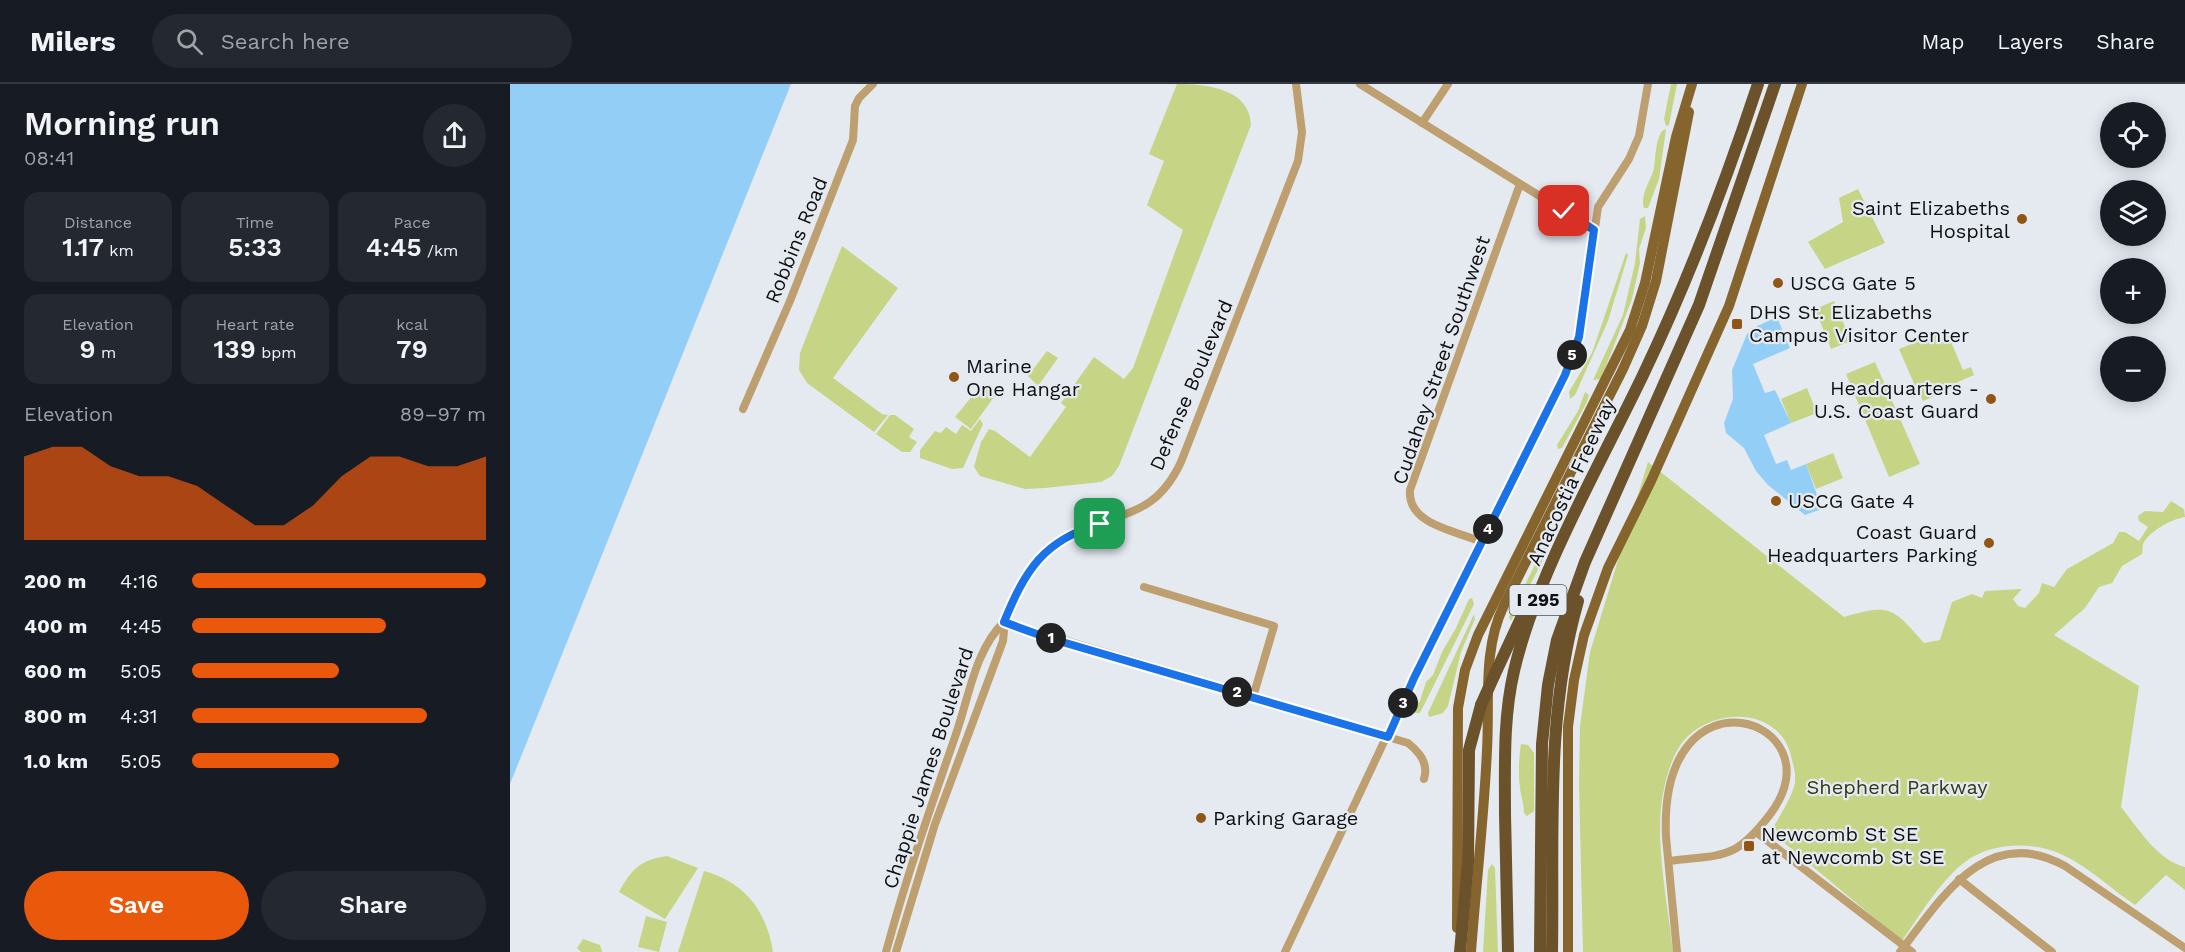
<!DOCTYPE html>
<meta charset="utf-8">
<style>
:root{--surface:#171b24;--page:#242831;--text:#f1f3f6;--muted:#9ea1a6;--line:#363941;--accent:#ea580c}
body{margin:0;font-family:"Work Sans",sans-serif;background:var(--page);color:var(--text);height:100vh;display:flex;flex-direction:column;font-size:22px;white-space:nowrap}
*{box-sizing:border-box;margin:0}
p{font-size:20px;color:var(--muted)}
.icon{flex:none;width:33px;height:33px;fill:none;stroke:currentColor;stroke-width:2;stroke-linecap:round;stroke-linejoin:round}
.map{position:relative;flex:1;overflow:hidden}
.details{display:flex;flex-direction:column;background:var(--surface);width:510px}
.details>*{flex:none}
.fabs{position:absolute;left:1590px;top:18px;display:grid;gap:12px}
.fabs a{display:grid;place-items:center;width:66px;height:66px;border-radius:50%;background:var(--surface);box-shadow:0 3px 15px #0003;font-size:30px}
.pin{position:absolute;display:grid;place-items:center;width:51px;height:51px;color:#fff;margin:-26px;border-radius:12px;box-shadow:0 3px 9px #0006}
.km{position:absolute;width:30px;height:30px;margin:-15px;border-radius:50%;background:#222;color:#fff;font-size:16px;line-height:30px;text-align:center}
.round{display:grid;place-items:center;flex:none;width:63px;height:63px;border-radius:32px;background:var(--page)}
.overview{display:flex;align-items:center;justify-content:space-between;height:102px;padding:0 24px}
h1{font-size:33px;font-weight:600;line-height:45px}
.figures{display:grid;grid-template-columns:repeat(3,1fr);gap:9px;height:102px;padding:6px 24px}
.figures div{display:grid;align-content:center;border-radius:15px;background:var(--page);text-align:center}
.figures b{font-size:26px;font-weight:600}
.figures small{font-size:16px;font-weight:400}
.figures p{font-size:16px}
.chart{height:168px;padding:12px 24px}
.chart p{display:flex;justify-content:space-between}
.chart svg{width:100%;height:108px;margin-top:6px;fill:var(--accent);opacity:.7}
.cta{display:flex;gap:12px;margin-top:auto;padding:12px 24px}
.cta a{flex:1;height:69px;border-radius:36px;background:var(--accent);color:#fff;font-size:24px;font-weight:600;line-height:69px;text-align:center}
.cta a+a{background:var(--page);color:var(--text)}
ul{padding:0 24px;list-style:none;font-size:20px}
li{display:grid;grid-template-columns:96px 72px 1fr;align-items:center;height:45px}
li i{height:15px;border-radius:8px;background:var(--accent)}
header{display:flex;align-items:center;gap:36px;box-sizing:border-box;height:84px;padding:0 30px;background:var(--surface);border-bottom:2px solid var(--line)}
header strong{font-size:28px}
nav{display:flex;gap:33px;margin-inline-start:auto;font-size:21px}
.search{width:420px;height:54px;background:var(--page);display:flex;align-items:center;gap:15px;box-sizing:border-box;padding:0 21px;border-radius:33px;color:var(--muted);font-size:22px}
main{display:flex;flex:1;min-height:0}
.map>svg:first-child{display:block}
.green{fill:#c6d486}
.water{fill:#93cef7}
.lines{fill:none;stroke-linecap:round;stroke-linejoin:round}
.minor{stroke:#be9f6f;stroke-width:8}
.major{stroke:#85652d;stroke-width:10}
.highway{stroke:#6b522a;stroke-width:12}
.highway-bridge{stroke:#6b522a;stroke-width:12}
.route-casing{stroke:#fff;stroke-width:12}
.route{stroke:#1a73e8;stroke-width:8}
.poi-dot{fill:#915516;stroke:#e5eaf1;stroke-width:2}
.labels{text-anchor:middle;stroke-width:4.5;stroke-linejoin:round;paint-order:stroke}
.shield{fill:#e5eaf1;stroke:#4f5155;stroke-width:1.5}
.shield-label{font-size:18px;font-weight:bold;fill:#0f1012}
.poi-label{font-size:20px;fill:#0f1012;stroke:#e5eaf1;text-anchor:start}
.street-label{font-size:20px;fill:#0f1012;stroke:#e5eaf1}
.park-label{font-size:20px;fill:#343917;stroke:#e5eaf1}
</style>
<header>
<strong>Milers</strong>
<div class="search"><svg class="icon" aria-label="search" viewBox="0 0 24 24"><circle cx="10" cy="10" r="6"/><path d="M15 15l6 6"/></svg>Search here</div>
<nav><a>Map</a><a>Layers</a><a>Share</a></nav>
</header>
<main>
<section class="details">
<div class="overview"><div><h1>Morning run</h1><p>08:41</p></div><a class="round"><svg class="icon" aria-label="share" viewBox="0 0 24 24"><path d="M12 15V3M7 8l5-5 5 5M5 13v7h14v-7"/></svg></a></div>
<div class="figures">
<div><p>Distance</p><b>1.17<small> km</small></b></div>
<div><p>Time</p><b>5:33</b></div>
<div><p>Pace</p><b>4:45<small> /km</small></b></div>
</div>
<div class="figures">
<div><p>Elevation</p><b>9<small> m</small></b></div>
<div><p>Heart rate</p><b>139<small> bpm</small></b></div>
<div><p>kcal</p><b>79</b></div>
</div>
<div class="chart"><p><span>Elevation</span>89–97 m</p>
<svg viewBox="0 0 160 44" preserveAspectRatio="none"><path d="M0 44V10L10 6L20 6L30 14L40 18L50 18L60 22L70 30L80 38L90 38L100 30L110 18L120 10L130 10L140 14L150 14L160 10V44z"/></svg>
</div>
<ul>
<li><b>200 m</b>4:16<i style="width:100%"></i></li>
<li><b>400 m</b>4:45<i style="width:66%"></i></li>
<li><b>600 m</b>5:05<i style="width:50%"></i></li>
<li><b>800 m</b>4:31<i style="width:80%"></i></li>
<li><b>1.0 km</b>5:05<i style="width:50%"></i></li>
</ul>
<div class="cta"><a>Save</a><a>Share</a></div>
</section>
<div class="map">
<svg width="1675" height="868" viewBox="0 0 1675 868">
<rect width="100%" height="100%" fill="#e5eaf1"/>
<g class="green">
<path d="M667,0C695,0 740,4 741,41L609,382L602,392L591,398L535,404L515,405L470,392L464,383L471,358L479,345L485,347L520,373L556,323L551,319L584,273L614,295L623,284L673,146L637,121L654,77L639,70Z"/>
<path d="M1161,0H1167L1159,41L1156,42L1154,35Z"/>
<path d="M1156,45L1149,95L1138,124H1134C1130,110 1141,97 1144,84C1146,71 1145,58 1152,47Z"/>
<path d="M1348,105L1375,159L1315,185L1298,158L1333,138L1329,114Z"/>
<path d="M1135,132L1136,144L1129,165L1130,179L1122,215L1091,295L1083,296L1113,231L1125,179L1130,135Z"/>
<path d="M332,162L388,204L323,294L372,330L378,331L364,348L297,299L289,286L290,269Z"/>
<path d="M1116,169L1118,171L1098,237L1065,311L1060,315L1059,308L1082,269Z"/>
<path d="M1324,217L1341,257L1321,265L1305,225Z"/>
<path d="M1436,246L1453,286L1461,283L1464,291L1448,298L1449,301L1413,317L1410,311L1403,314L1400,307L1406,304L1389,265Z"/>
<path d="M537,267L548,274L528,302L518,292Z"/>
<path d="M1365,278L1410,380L1379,393L1336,290Z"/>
<path d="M472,300L486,310L461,345L445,333Z"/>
<path d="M1297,304L1307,329L1281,339L1271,315Z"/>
<path d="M1075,308L1079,311L1077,318L1052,364L1048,365L1047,361L1068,327Z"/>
<path d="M380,331H385L404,345L399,353L407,358L400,368H392L366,350Z"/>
<path d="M470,335L473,340L453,384L442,385L410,374V366L425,347L431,349L436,343L446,350L452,341L461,347Z"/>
<path d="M1323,369L1333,394L1306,405L1296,380Z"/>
<path d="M1138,378L1334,533C1381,519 1383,524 1414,559L1430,556L1442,518L1462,510L1472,514L1475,507L1512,505L1503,515L1508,522L1515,524L1529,509L1532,499L1544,503L1557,485L1603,459L1609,448H1615L1629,457L1638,443L1629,437L1628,432L1635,427L1653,428L1661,417L1674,425L1675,433C1662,435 1639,447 1633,460C1632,463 1633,467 1632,470L1612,482L1602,499L1589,503L1575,524L1544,551L1629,602L1611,723C1628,744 1647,776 1675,783V806L1656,791L1625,821C1601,805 1579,783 1553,771C1525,757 1481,758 1455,778C1431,796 1409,832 1392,857L1261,748C1269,732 1281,716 1285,699C1286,692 1284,683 1282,676C1273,625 1210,622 1178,652C1165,664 1157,688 1154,705C1143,751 1158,820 1163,868H1073L1069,700L1070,642L1080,568Z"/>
<path d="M1048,434L1031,480L1001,537L999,533Z"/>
<path d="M962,514L964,520L910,629H905V622L910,617L916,598L923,591L932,568L946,544L959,515Z"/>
<path d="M964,530L965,535L951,568L938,622L933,629L919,633L918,629Z"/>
<path d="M1011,660L1018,661L1024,669V727L1017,732L1014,729C1014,720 1011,713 1010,704C1008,689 1009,673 1011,660Z"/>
<path d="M157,772L188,784L155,835L109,808C121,785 132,775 157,772Z"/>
<path d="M982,780L985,784L988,868H973L978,786Z"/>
<path d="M194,787C235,798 257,828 263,868H168Z"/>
<path d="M136,832L157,838L149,868L128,863Z"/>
<path d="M73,855L90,861L92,868H71L67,864Z"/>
</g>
<g class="water">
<path d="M0,0H281L0,700Z"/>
<path d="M1267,233L1280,264L1243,280L1255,309L1265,306L1281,339L1254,351L1266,380L1277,376L1281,386L1296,380L1312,425L1295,431L1258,401L1246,387L1234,364L1216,349L1214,339L1223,315L1222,286L1237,250L1241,245Z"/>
</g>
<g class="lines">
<g class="minor">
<path d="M850,0L1084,146"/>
<path d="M912,39L938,0"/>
<path d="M233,325L280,217L343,56L345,22L349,14L363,0"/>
<path d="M972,458C947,447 897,441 900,406L1010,100"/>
<path d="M634,503L764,542L743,613"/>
<path d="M494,538L898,659C909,668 919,679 914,695"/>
<path d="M1246,748L1402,868"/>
<path d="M1159,777C1214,770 1225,777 1261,729C1330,636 1148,574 1156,753L1167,868"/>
<path d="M1449,795L1542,868"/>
<path d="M376,868C396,794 421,722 446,650C459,613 465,566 494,538"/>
<path d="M386,868L425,740L493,557C496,506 529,463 576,444C620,427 648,427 671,378L788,77L792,48L786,0"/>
<path d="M775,868L904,594L1059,282L1071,243L1088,123L1119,75L1129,52L1138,0"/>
<path d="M1390,868C1431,815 1476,738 1555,782L1675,864"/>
</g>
<g class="major">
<path d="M947,844L948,624L955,586L968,551L1120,246L1135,199L1166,53L1182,0"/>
<path d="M961,868C966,801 974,733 977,666C980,616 972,567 994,521L1113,285L1132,242L1146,197L1179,28"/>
<path d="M1058,868V643L1064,596L1074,551L1098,484L1141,397L1219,222L1292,0"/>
</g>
<g class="highway">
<path d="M984,592L1018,519"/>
<path d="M950,868L958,779L959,666L971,621"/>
<path d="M998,868C997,822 996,776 995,730C995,682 993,634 1004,587C1027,489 1089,383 1133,291C1178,197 1215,100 1248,0"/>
<path d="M1030,868L1032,660L1038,601L1047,556L1075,478L1189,221L1265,0"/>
<path d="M1042,868C1044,750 1035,632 1068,517"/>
</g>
<path class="highway-bridge" d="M971,621L984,592"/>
</g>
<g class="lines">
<g class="route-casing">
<path id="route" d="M590,440C533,456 515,487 494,538L535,553L878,653L904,594L1055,291L1069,253L1084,146L1054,127"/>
</g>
<use href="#route" class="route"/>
</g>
<g class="poi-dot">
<circle cx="1512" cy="135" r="6"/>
<circle cx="1268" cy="199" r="6"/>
<rect x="1221" y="234" width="12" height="12" rx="3"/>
<circle cx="444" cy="293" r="6"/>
<circle cx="1481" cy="315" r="6"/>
<circle cx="1266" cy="417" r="6"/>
<circle cx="1479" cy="459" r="6"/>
<circle cx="691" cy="734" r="6"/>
<rect x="1233" y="756" width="12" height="12" rx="3"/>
</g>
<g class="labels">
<rect class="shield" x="999.5" y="501" width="57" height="30" rx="4.5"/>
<g class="shield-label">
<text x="1028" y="522">I 295</text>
</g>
<g class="poi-label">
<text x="1500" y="131" text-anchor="end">Saint Elizabeths<tspan x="1500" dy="23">Hospital</tspan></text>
<text x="1280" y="206">USCG Gate 5</text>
<text x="1239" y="235">DHS St. Elizabeths<tspan x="1239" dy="23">Campus Visitor Center</tspan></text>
<text x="456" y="289">Marine<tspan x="456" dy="23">One Hangar</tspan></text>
<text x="1469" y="311" text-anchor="end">Headquarters -<tspan x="1469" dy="23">U.S. Coast Guard</tspan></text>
<text x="1278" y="424">USCG Gate 4</text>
<text x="1467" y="455" text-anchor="end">Coast Guard<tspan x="1467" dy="23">Headquarters Parking</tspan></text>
<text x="703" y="741">Parking Garage</text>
<text x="1251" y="757">Newcomb St SE<tspan x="1251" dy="23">at Newcomb St SE</tspan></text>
</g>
<g class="street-label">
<text transform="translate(286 156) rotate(-68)" y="7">Robbins Road</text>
<text transform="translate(931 276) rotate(-71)" y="7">Cudahey Street Southwest</text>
<text transform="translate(681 301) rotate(-67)" y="7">Defense Boulevard</text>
<text transform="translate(1061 398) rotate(-65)" y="7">Anacostia Freeway</text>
<text transform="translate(418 684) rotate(-72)" y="7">Chappie James Boulevard</text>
</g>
<g class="park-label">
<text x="1387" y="710">Shepherd Parkway</text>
</g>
</g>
</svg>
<div class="fabs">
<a><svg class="icon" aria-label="locate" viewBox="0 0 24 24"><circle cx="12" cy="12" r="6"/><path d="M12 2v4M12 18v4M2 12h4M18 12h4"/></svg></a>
<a><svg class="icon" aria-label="layers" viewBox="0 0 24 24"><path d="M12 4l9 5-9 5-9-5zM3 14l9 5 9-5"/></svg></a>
<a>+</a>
<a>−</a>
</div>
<div class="pin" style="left:590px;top:440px;background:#1e9e55"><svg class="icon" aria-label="arrive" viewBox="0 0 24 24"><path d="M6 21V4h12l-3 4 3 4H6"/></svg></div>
<div class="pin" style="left:1054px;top:127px;background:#d93025"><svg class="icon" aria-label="check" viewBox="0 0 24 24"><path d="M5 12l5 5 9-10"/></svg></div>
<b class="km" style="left:541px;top:554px">1</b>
<b class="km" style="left:727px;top:608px">2</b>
<b class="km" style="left:893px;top:619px">3</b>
<b class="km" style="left:978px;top:445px">4</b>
<b class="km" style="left:1062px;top:271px">5</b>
</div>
</main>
